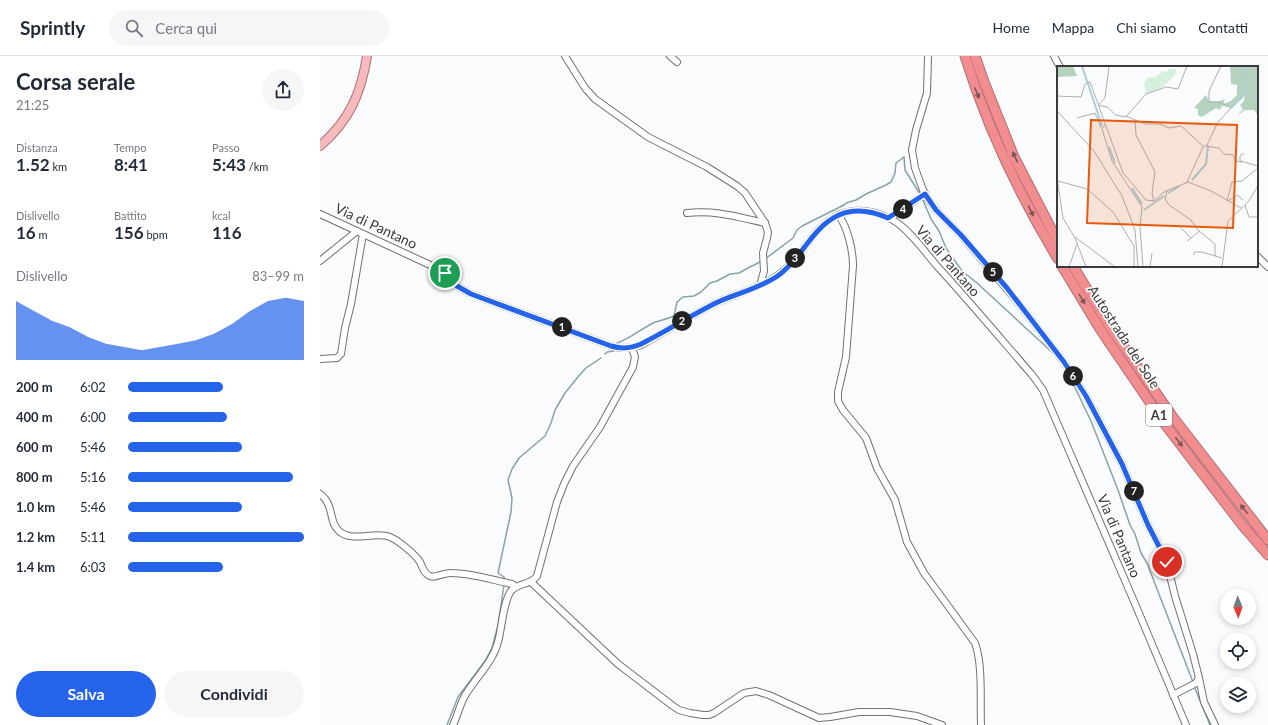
<!DOCTYPE html>
<html lang="it">
<meta charset="utf-8">
<style>
:root{--surface:#fff;--page:#f6f6f7;--text:#1f2937;--muted:#747a83;--line:#e0e1e3;--accent:#2563eb}
body{margin:0;font-family:Lato,sans-serif;background:var(--page);color:var(--text);height:100vh;display:flex;flex-direction:column;font-size:15px;white-space:nowrap}
*{box-sizing:border-box;margin:0}
p{font-size:13px;color:var(--muted)}
.icon{flex:none;width:22px;height:22px;fill:none;stroke:currentColor;stroke-width:2;stroke-linecap:round;stroke-linejoin:round}
.map{position:relative;flex:1;overflow:hidden}
.drawer{display:flex;flex-direction:column;background:var(--surface);width:320px}
.drawer>*{flex:none}
.needle{width:26px;rotate:178deg}
.tools{position:absolute;left:900px;top:533px;display:grid;gap:8px}
.tools a{display:grid;place-items:center;width:36px;height:36px;border-radius:50%;background:var(--surface);box-shadow:0 2px 6px #0003;font-size:20px}
.pin{position:absolute;display:grid;place-items:center;width:34px;height:34px;color:#fff;margin:-17px;border:2px solid #fff;border-radius:50%;box-shadow:0 1px 4px #0007}
.km{position:absolute;width:20px;height:20px;margin:-10px;border-radius:50%;background:#222;color:#fff;font-size:11px;line-height:20px;text-align:center}
.round{display:grid;place-items:center;flex:none;width:42px;height:42px;border-radius:21px;background:var(--page)}
.head{display:flex;align-items:center;justify-content:space-between;height:68px;padding:0 16px}
h1{font-size:22px;font-weight:700;line-height:30px}
.metrics{display:grid;grid-template-columns:repeat(3,1fr);gap:6px;height:68px;padding:4px 16px}
.metrics div{display:grid;align-content:center}
.metrics b{font-size:17px;font-weight:700}
.metrics small{font-size:11px;font-weight:400}
.metrics p{font-size:11px}
.chart{height:112px;padding:8px 16px}
.chart p{display:flex;justify-content:space-between}
.chart svg{width:100%;height:72px;margin-top:4px;fill:var(--accent);opacity:.7}
.action{display:flex;gap:8px;margin-top:auto;padding:8px 16px}
.action a{flex:1;height:46px;border-radius:24px;background:var(--accent);color:#fff;font-size:16px;font-weight:700;line-height:46px;text-align:center}
.action a+a{background:var(--page);color:var(--text)}
ul{padding:0 16px;list-style:none;font-size:13px}
li{display:grid;grid-template-columns:64px 48px 1fr;align-items:center;height:30px}
li i{height:10px;border-radius:5px;background:var(--accent)}
header{display:flex;align-items:center;gap:24px;box-sizing:border-box;height:56px;padding:0 20px;background:var(--surface);border-bottom:1px solid var(--line)}
header strong{font-size:19px}
nav{display:flex;gap:22px;margin-inline-start:auto;font-size:14px}
.search{width:280px;height:36px;background:var(--page);display:flex;align-items:center;gap:10px;box-sizing:border-box;padding:0 14px;border-radius:22px;color:var(--muted);font-size:15px}
main{display:flex;flex:1;min-height:0}
.map>svg:first-child{display:block}
.lines{fill:none;stroke-linecap:round;stroke-linejoin:round}
.stream{stroke:#88a3a8;stroke-width:1.5}
.minor-casing{stroke:#717172;stroke-width:8}
.major-casing{stroke:#b16f72;stroke-width:10}
.highway-casing{stroke:#b16f72;stroke-width:11}
.minor{stroke:#fff;stroke-width:6}
.major{stroke:#f7babc;stroke-width:8}
.highway{stroke:#f18c8f;stroke-width:9}
.oneway{fill:#7a5758}
.route-casing{stroke:#fff;stroke-width:8}
.route{stroke:#2563eb;stroke-width:5}
.labels{text-anchor:middle;stroke-width:3.5;stroke-linejoin:round;paint-order:stroke}
.shield{fill:#fff;stroke:#757576;stroke-width:1}
.shield-label{font-size:13px;font-weight:bold;fill:#3a3a3b}
.street-label{font-size:14px;fill:#3a3a3b;stroke:#fff}
.inset-river{fill:none;stroke:#a9d0d6;stroke-width:2}
.inset-road{fill:none;stroke:#adaeaf;stroke-width:1}
.view{fill:#e8590c;fill-opacity:0.15;stroke:#e8590c;stroke-width:2}
.inset-edge{fill:none;stroke:#3a3a3b;stroke-width:2}
</style>
<header>
<strong>Sprintly</strong>
<div class="search"><svg class="icon" aria-label="search" viewBox="0 0 24 24"><circle cx="10" cy="10" r="6"/><path d="M15 15l6 6"/></svg>Cerca qui</div>
<nav><a>Home</a><a>Mappa</a><a>Chi siamo</a><a>Contatti</a></nav>
</header>
<main>
<section class="drawer">
<div class="head"><div><h1>Corsa serale</h1><p>21:25</p></div><a class="round"><svg class="icon" aria-label="share" viewBox="0 0 24 24"><path d="M12 15V3M7 8l5-5 5 5M5 13v7h14v-7"/></svg></a></div>
<div class="metrics">
<div><p>Distanza</p><b>1.52<small> km</small></b></div>
<div><p>Tempo</p><b>8:41</b></div>
<div><p>Passo</p><b>5:43<small> /km</small></b></div>
</div>
<div class="metrics">
<div><p>Dislivello</p><b>16<small> m</small></b></div>
<div><p>Battito</p><b>156<small> bpm</small></b></div>
<div><p>kcal</p><b>116</b></div>
</div>
<div class="chart"><p><span>Dislivello</span>83–99 m</p>
<svg viewBox="0 0 160 44" preserveAspectRatio="none"><path d="M0 44V8L10 14L20 20L30 24L40 30L50 34L60 36L70 38L80 36L90 34L100 32L110 28L120 22L130 14L140 8L150 6L160 8V44z"/></svg>
</div>
<ul>
<li><b>200 m</b>6:02<i style="width:54%"></i></li>
<li><b>400 m</b>6:00<i style="width:56%"></i></li>
<li><b>600 m</b>5:46<i style="width:65%"></i></li>
<li><b>800 m</b>5:16<i style="width:94%"></i></li>
<li><b>1.0 km</b>5:46<i style="width:65%"></i></li>
<li><b>1.2 km</b>5:11<i style="width:100%"></i></li>
<li><b>1.4 km</b>6:03<i style="width:54%"></i></li>
</ul>
<div class="action"><a>Salva</a><a>Condividi</a></div>
</section>
<div class="map">
<svg width="948" height="669" viewBox="0 0 948 669">
<rect width="100%" height="100%" fill="#fafbfc"/>
<g class="lines">
<g class="stream">
<path d="M584,101L585,114L600,138"/>
<path d="M602,142L611,163L619,175L626,192L642,215L657,227L734,298"/>
<path d="M445,203L473,182L477,174L482,170L524,149L526,147L536,144L546,138L566,129L571,126L575,117L576,107L584,101"/>
<path d="M296,290L297,287C310,283 321,273 333,267C340,264 348,263 354,260L357,246L363,241L374,240L381,236L390,227L397,225L410,218L419,217L428,212L442,205"/>
<path d="M285,298L287,296L294,295V293"/>
<path d="M749,319L771,365L798,434L810,469L815,478L821,497L827,507L873,626"/>
<path d="M185,525L184,521L178,517L191,456L192,442L188,424L192,413L199,402L225,380L231,367L235,354L245,337L257,322L266,312L281,302"/>
<path d="M874,630L890,669"/>
<path d="M127,669L138,641L165,605L172,592L178,569L184,529"/>
</g>
<g class="minor-casing">
<g id="minor">
<path d="M245,0L265,32L275,43L328,81L387,111L417,130L425,137L445,167L448,176L447,182L443,197L444,215L440,229"/>
<path d="M350,0L357,6"/>
<path d="M608,0L607,37L596,74L592,94L595,112L603,134L608,143L617,155L641,179L696,244L744,306L766,340L802,408L828,469L846,503L855,540L873,598L879,622L876,627L853,639"/>
<path d="M734,0L740,11"/>
<path d="M367,157C396,154 418,161 445,167"/>
<path d="M0,158L121,214L137,230L151,238L291,290C301,293 310,293 321,289C347,275 371,259 398,246C418,237 440,232 458,219C482,203 491,172 518,159C537,151 559,155 576,166C592,177 604,195 617,210C650,246 681,283 713,320L723,334L813,543L866,669"/>
<path d="M518,159C528,171 533,195 533,210L526,301L518,336V345L523,354L546,382L557,412L575,444L587,486L604,517L655,587C663,609 660,645 661,669"/>
<path d="M569,162L605,138"/>
<path d="M937,200L948,211"/>
<path d="M0,205L37,175"/>
<path d="M0,303L17,302L21,298L25,272L31,248L43,178"/>
<path d="M0,438C15,449 8,466 19,475C32,487 54,475 70,481C78,484 96,499 100,506C102,510 104,517 108,519C113,524 125,516 131,517C152,517 172,524 192,528L196,531"/>
<path d="M211,526L298,608L353,650L359,654L370,657L383,659H389L394,657L424,637L436,635L449,639L499,662L510,661L539,656H570L597,660L622,669"/>
<path d="M879,622L884,646L895,669"/>
<path d="M133,669C138,659 140,647 146,638C157,620 173,606 178,586C182,572 183,546 191,535C198,526 210,530 217,520L237,446L244,428L253,410L280,371L313,311L315,301L312,292"/>
</g>
</g>
<g class="major-casing">
<path id="major" d="M0,90C29,65 41,38 47,0"/>
</g>
<g class="highway-casing">
<g id="highway">
<path d="M645,0C667,71 700,140 738,203"/>
<path d="M655,0L664,26L694,101L738,186"/>
<path d="M742,210L780,273L844,367L923,470L948,499"/>
<path d="M753,210L788,268L852,360L948,484"/>
</g>
</g>
<use href="#minor" class="minor"/>
<use href="#major" class="major"/>
<use href="#highway" class="highway"/>
</g>
<defs><path id="oneway-solid" d="M-6-.8H1V-3.2L6.5 0L1 3.2V.8H-6Z"/></defs>
<g class="oneway">
<use href="#oneway-solid" transform="translate(657 37) rotate(68)"/>
<use href="#oneway-solid" transform="translate(695 101) rotate(-115)"/>
<use href="#oneway-solid" transform="translate(711 155) rotate(63)"/>
<use href="#oneway-solid" transform="translate(762 243) rotate(59)"/>
<use href="#oneway-solid" transform="translate(859 386) rotate(52)"/>
<use href="#oneway-solid" transform="translate(924 453) rotate(-128)"/>
</g>
<g class="lines">
<g class="route-casing">
<path id="route" d="M125,217L137,230L151,238L291,290C301,293 310,293 321,288C347,275 371,259 398,246C418,237 441,232 459,219C482,202 492,171 519,159C535,152 552,155 568,162L605,138L616,154L641,179L687,232L744,306L766,340L802,408L828,469L847,506"/>
</g>
<use href="#route" class="route"/>
</g>
<g class="labels">
<rect class="shield" x="826" y="348" width="26" height="22" rx="3"/>
<g class="shield-label">
<text x="839" y="364">A1</text>
</g>
<g class="street-label">
<text transform="translate(56 170) rotate(25)" y="5">Via di Pantano</text>
<text transform="translate(628 205) rotate(49)" y="5">Via di Pantano</text>
<text transform="translate(804 281) rotate(57)" y="5">Autostrada del Sole</text>
<text transform="translate(799 480) rotate(67)" y="5">Via di Pantano</text>
</g>
</g>
<g transform="translate(737 10)">
<rect width="201" height="201" fill="#fafbfc"/>
<path d="M112,2L120,4L118,9L106,21L89,28L87,18L90,12L98,11L107,5L111,6Z" fill="#d6f0df"/>
<path d="M0,0H16L20,10L0,11ZM173,0H201V50L197,44H188L180,50L186,43L183,39L187,35L188,28L174,41L165,40L163,44L159,42L145,51L141,49V43L137,42L149,29L152,35L160,36L168,33L166,38L174,35L180,29V19L174,18Z" fill="#b4d2be"/>
<path class="inset-river" d="M25,0L45,60M174,42L187,29L188,0M52,81L58,97M135,114L149,98L151,81M75,122L85,138M111,127L123,120M87,144L107,130"/>
<path class="inset-road" d="M0,30L24,31L28,18L33,16L66,107L89,134L97,135L107,126L131,116L154,125L184,142M42,38L48,32L52,0M41,39L50,41L59,49L69,51L89,28L109,21L121,23L130,0M0,45L37,85L65,130L78,164L81,201M69,50L88,58H103L112,62L124,60L146,80M20,52L38,47L44,62M78,54L79,69L98,106L95,127L97,135M48,59L45,63L55,95L85,141L83,161L86,201M149,80L162,82L167,88L176,89L179,95L185,96M187,87L183,90V95L201,100M0,112L6,152L18,172L29,201M1,115L30,123L56,146L77,180V201M130,116L146,81L150,79L161,56L174,42L163,36H152V25L164,0M110,125L108,133L112,139L134,154L141,164L158,178V190M170,135L175,116L185,115L201,102M171,135L180,129L186,134M188,139L192,151H201M121,159L134,172M18,171L58,201M130,175L143,165M137,189V186H145L165,192M12,201L20,178M93,201L95,187M165,201L171,155L191,136L201,120"/>
<path class="view" d="M34,54L180,59L176,162L30,157Z"/>
<rect width="201" height="201" class="inset-edge"/>
</g>
</svg>
<div class="tools">
<a><svg class="needle" viewBox="-14 -14 28 28"><path d="M0-13l5 13h-10z" fill="#e53935"/><path d="M0 13l5-13h-10z" fill="#747a83"/></svg></a>
<a><svg class="icon" aria-label="locate" viewBox="0 0 24 24"><circle cx="12" cy="12" r="6"/><path d="M12 2v4M12 18v4M2 12h4M18 12h4"/></svg></a>
<a><svg class="icon" aria-label="layers" viewBox="0 0 24 24"><path d="M12 4l9 5-9 5-9-5zM3 14l9 5 9-5"/></svg></a>
</div>
<div class="pin" style="left:125px;top:217px;background:#1e9e55"><svg class="icon" aria-label="arrive" viewBox="0 0 24 24"><path d="M6 21V4h12l-3 4 3 4H6"/></svg></div>
<div class="pin" style="left:847px;top:506px;background:#d93025"><svg class="icon" aria-label="check" viewBox="0 0 24 24"><path d="M5 12l5 5 9-10"/></svg></div>
<b class="km" style="left:242px;top:271px">1</b>
<b class="km" style="left:362px;top:265px">2</b>
<b class="km" style="left:475px;top:202px">3</b>
<b class="km" style="left:583px;top:153px">4</b>
<b class="km" style="left:673px;top:216px">5</b>
<b class="km" style="left:753px;top:320px">6</b>
<b class="km" style="left:814px;top:435px">7</b>
</div>
</main>
